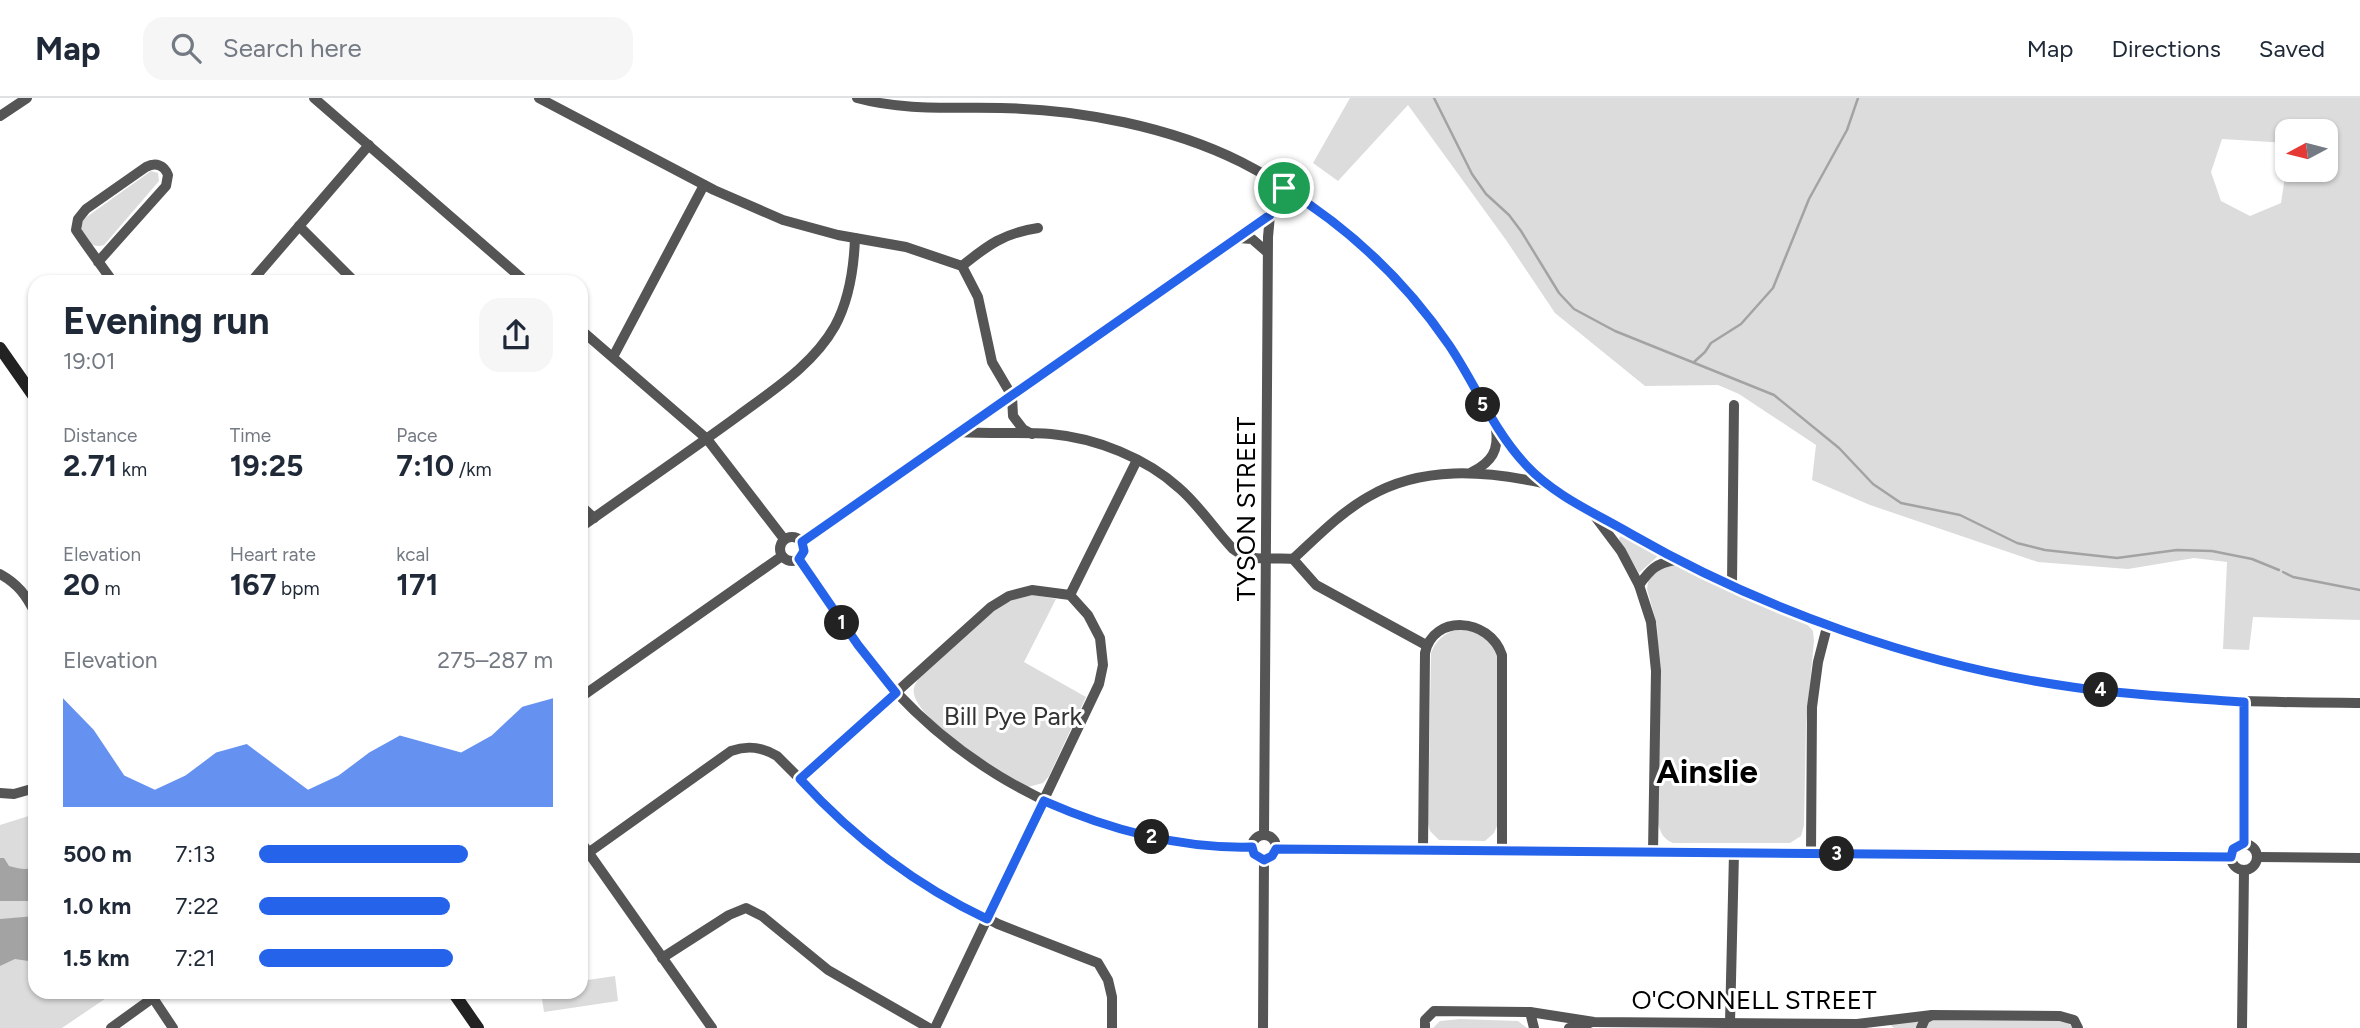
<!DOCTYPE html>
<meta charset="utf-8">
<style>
:root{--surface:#fff;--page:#f6f6f7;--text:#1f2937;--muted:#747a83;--line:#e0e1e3;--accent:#2563eb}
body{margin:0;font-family:Figtree,sans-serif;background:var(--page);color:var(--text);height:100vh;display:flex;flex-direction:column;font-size:26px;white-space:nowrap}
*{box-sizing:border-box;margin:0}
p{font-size:23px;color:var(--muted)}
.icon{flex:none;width:38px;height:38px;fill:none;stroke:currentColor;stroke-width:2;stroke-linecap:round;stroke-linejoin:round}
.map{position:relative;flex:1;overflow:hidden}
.drawer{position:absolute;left:28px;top:177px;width:560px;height:724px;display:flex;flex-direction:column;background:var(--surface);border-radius:21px;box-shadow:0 2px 5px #0004}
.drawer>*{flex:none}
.needle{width:46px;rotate:263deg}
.controls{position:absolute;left:2275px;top:21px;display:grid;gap:14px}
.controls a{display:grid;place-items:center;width:63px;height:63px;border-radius:14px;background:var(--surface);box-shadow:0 2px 5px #0004;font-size:35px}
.pin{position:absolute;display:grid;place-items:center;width:60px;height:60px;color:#fff;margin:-30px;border:4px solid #fff;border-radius:50%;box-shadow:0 2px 7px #0007}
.km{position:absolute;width:35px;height:35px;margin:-18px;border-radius:50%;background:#222;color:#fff;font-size:19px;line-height:35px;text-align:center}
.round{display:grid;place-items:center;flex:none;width:74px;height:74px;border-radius:21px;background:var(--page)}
.head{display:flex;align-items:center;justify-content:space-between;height:119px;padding:0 35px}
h1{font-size:38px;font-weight:700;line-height:52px}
.figures{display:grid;grid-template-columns:repeat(3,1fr);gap:10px;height:119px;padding:7px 35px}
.figures div{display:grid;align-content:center}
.figures b{font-size:30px;font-weight:700}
.figures small{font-size:19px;font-weight:400}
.figures p{font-size:19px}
.chart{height:196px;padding:14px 35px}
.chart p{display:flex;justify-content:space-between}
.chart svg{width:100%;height:126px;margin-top:7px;fill:var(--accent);opacity:.7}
ul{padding:0 35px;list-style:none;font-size:23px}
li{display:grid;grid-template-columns:112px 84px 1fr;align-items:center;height:52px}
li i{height:18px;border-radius:9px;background:var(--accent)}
header{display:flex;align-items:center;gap:42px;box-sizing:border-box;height:98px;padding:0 35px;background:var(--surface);border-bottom:2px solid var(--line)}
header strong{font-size:33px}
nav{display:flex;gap:38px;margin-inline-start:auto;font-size:24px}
.search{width:490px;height:63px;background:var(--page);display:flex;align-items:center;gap:18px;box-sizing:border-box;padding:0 24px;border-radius:21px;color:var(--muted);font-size:26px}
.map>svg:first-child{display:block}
.green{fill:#dcdcdc;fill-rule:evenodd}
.water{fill:#a3a3a3}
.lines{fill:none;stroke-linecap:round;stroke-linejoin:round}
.stream{stroke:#a3a3a3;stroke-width:2.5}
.street{stroke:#555;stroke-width:10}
.secondary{stroke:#222;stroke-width:12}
.route-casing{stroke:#fff;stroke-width:14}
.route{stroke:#2563eb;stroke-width:9}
.labels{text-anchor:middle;stroke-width:6;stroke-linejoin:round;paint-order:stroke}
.street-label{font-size:26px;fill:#000;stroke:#fff}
.park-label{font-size:26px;fill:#333;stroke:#fff}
.district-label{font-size:33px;font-weight:bold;fill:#000;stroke:#fff}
</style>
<header>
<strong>Map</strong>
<div class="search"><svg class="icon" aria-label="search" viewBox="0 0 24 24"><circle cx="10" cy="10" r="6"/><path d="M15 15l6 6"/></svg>Search here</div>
<nav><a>Map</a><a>Directions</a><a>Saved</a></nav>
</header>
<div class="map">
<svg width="2360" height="930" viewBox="0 0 2360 930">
<rect width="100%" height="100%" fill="#fff"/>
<g class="green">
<path d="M1350,0H2360V522L2253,519L2249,552L2223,551L2227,464L2194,460L2128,471L2038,464L1870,407L1812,382L1816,347L1739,296L1718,287L1645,288L1555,215L1506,142L1408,7L1338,83L1313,65ZM2287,33H2326V72H2287V65L2281,105L2250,118L2221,103L2211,74L2222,41L2287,45Z"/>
<path d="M151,73L158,75L159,83L104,147C89,152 80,137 81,123Z"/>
<path d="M1621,438L1657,456V459L1639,475L1620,444L1619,440Z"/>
<path d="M1669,467H1675L1806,525L1813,533L1814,543L1806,626L1804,727L1801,738L1790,745H1673C1663,741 1661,735 1658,726L1659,566L1657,527L1647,491L1649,479L1659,471Z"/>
<path d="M1034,497L1056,501L1024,564L1086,599L1049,678L1043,685L1028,689C1006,677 907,618 914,590C918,574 946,555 958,544C982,523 1002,500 1034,497Z"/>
<path d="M1457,531C1479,531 1496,543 1499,565L1497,728L1494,735L1485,743L1439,742L1430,733L1428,726L1431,555C1436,542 1444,536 1457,531Z"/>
<path d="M35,716V894H115L62,930H0V727Z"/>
<path d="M615,878L618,903L544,914L541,894H581V883Z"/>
<path d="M1460,921L1518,923L1527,930H1433L1440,923Z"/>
<path d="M1937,921L2061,922L2067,924L2073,930H1894L1888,925Z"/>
</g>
<g class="water">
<path d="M0,760H4L9,768C17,770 26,773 35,769V803H0Z"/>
<path d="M35,818V864L15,861L0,868V821Z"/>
</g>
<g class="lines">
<g class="stream">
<path d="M1434,0L1472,76L1486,96L1509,117L1521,133L1559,195L1574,211L1615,233L1774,297L1839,350L1873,386L1901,405L1960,417L2017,445L2045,452L2117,460L2177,452L2212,453L2252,461L2279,472"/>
<path d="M1694,264L1705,254L1711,245L1741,226L1773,190L1809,101L1847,32L1858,0"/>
<path d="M2283,474L2293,479L2360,492"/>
</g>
<g class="street">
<path d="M314,0L526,184"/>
<path d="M539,0L714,92L783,122L838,137L906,149L962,168L978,199L992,264L1012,298L1013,318L1023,331L1032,336"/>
<path d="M857,0C904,13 953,9 1001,10C1079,11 1171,29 1241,64C1323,106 1400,171 1450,249C1477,290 1494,335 1529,370C1558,400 1600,418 1636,439C1766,514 1922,566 2070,589C2166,604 2263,604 2360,605"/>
<path d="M0,18L27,0"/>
<path d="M299,128L355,184"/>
<path d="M1238,140L1252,141L1267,154"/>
<path d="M98,164L166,88L168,77C164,67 156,64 146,69L86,111L78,121L76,132C88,150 101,167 113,184"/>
<path d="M962,168C988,147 1004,135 1038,130"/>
<path d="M251,184L369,47"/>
<path d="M581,232L707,341L784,441"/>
<path d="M613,259L704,87"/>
<path d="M959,334C990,336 1021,334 1051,336C1096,340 1146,360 1179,390C1200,408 1214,431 1233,451C1250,465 1273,459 1293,461C1317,439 1340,415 1368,399C1422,367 1485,373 1543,385"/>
<path d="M1472,374C1492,364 1499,352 1496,331"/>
<path d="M581,408L594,420"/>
<path d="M1594,417L1621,453L1639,487L1651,524L1656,573L1653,754"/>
<path d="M581,429C633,392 686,356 738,318C773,292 813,267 835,228C849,202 854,169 855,140"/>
<circle cx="792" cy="451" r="12"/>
<path d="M802,444L1270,117"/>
<path d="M799,461C829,506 858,554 896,594C987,691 1118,751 1252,749"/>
<path d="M1293,461L1316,487L1426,547"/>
<path d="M0,476C18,486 26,497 35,515"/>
<path d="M1732,486L1734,307"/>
<path d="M1639,487C1650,472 1656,465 1675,462"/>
<path d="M1070,497L1137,362"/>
<path d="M581,599L782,458"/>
<path d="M800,681L991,509L1009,498L1032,492L1070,497L1088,517L1100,540L1103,567L1099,586L935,930"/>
<path d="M0,695L14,696L35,690"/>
<circle cx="1264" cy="749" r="12"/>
<path d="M1264,737L1268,139L1270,117L1284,90"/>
<path d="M581,744L712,930"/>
<path d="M2244,745V604"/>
<circle cx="2244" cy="759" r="13"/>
<path d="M1276,751L2231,759"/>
<path d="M1423,751L1425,555C1433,516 1489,519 1502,557V752"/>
<path d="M588,755L731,653C748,647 762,649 777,658L848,729L915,782L998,826L1098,865L1108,882L1112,899V930"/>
<path d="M1811,755L1812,609L1818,564L1828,525"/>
<path d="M2257,759L2360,760"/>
<path d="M662,860L729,817L746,810L762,818L828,872L929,930"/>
<path d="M153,900L173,930"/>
<path d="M1530,914L1534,930"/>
<path d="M1730,925L1734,755"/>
<path d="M111,930L161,894"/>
<path d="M1263,930L1264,762"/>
<path d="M1425,930V922L1434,913L1530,914L1594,924L1857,926L1932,917L2060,918L2074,922L2078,930"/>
<path d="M1569,930L1590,925"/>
<path d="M1921,930L1925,921L1932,917"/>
<path d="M2242,930L2244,772"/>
</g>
<g class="secondary">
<path d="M0,250L35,300"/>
<path d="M453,894L478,930"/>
</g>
</g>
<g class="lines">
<g class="route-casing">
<path id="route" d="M1284,90C1349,130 1406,184 1449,247C1476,287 1493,332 1526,367C1555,398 1595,415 1631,436C1763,512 1922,568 2072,589C2129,597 2187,600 2244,604V745L2233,751L2231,759L1276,751L1272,758L1264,762L1254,756L1252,749C1179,751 1110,732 1044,703L987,821C915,787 853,739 800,681L896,595L858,547L799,461L804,453L802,444L1270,117L1274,106Z"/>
</g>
<use href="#route" class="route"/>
</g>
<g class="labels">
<g class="street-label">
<text transform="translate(1246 411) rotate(-90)" y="9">TYSON STREET</text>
<text x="1754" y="911">O'CONNELL STREET</text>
</g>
<g class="park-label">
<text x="1013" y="627">Bill Pye Park</text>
</g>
<g class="district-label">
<text x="1707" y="685">Ainslie</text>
</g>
</g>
</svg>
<div class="controls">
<a><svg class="needle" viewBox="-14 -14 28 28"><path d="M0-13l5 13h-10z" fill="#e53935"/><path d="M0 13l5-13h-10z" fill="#747a83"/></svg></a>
</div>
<div class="pin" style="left:1284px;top:90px;background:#1e9e55"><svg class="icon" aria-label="arrive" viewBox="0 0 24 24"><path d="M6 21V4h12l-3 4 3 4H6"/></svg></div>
<b class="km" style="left:842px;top:525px">1</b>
<b class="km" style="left:1152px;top:739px">2</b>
<b class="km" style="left:1837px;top:756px">3</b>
<b class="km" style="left:2101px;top:592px">4</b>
<b class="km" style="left:1483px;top:307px">5</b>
<section class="drawer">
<div class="head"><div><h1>Evening run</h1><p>19:01</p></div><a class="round"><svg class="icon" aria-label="share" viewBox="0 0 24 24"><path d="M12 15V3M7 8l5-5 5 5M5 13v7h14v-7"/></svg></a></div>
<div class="figures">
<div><p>Distance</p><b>2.71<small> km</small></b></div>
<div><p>Time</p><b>19:25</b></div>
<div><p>Pace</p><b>7:10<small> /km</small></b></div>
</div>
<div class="figures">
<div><p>Elevation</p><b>20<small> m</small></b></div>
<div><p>Heart rate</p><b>167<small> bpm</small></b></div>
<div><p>kcal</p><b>171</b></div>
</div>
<div class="chart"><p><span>Elevation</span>275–287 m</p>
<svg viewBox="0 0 160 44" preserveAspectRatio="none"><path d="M0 44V6L10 17L20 33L30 38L40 33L50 25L60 22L70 30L80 38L90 33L100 25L110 19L120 22L130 25L140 19L150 9L160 6V44z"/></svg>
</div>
<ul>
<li><b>500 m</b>7:13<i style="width:71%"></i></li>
<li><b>1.0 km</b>7:22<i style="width:65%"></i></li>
<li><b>1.5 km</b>7:21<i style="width:66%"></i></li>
</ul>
</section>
</div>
